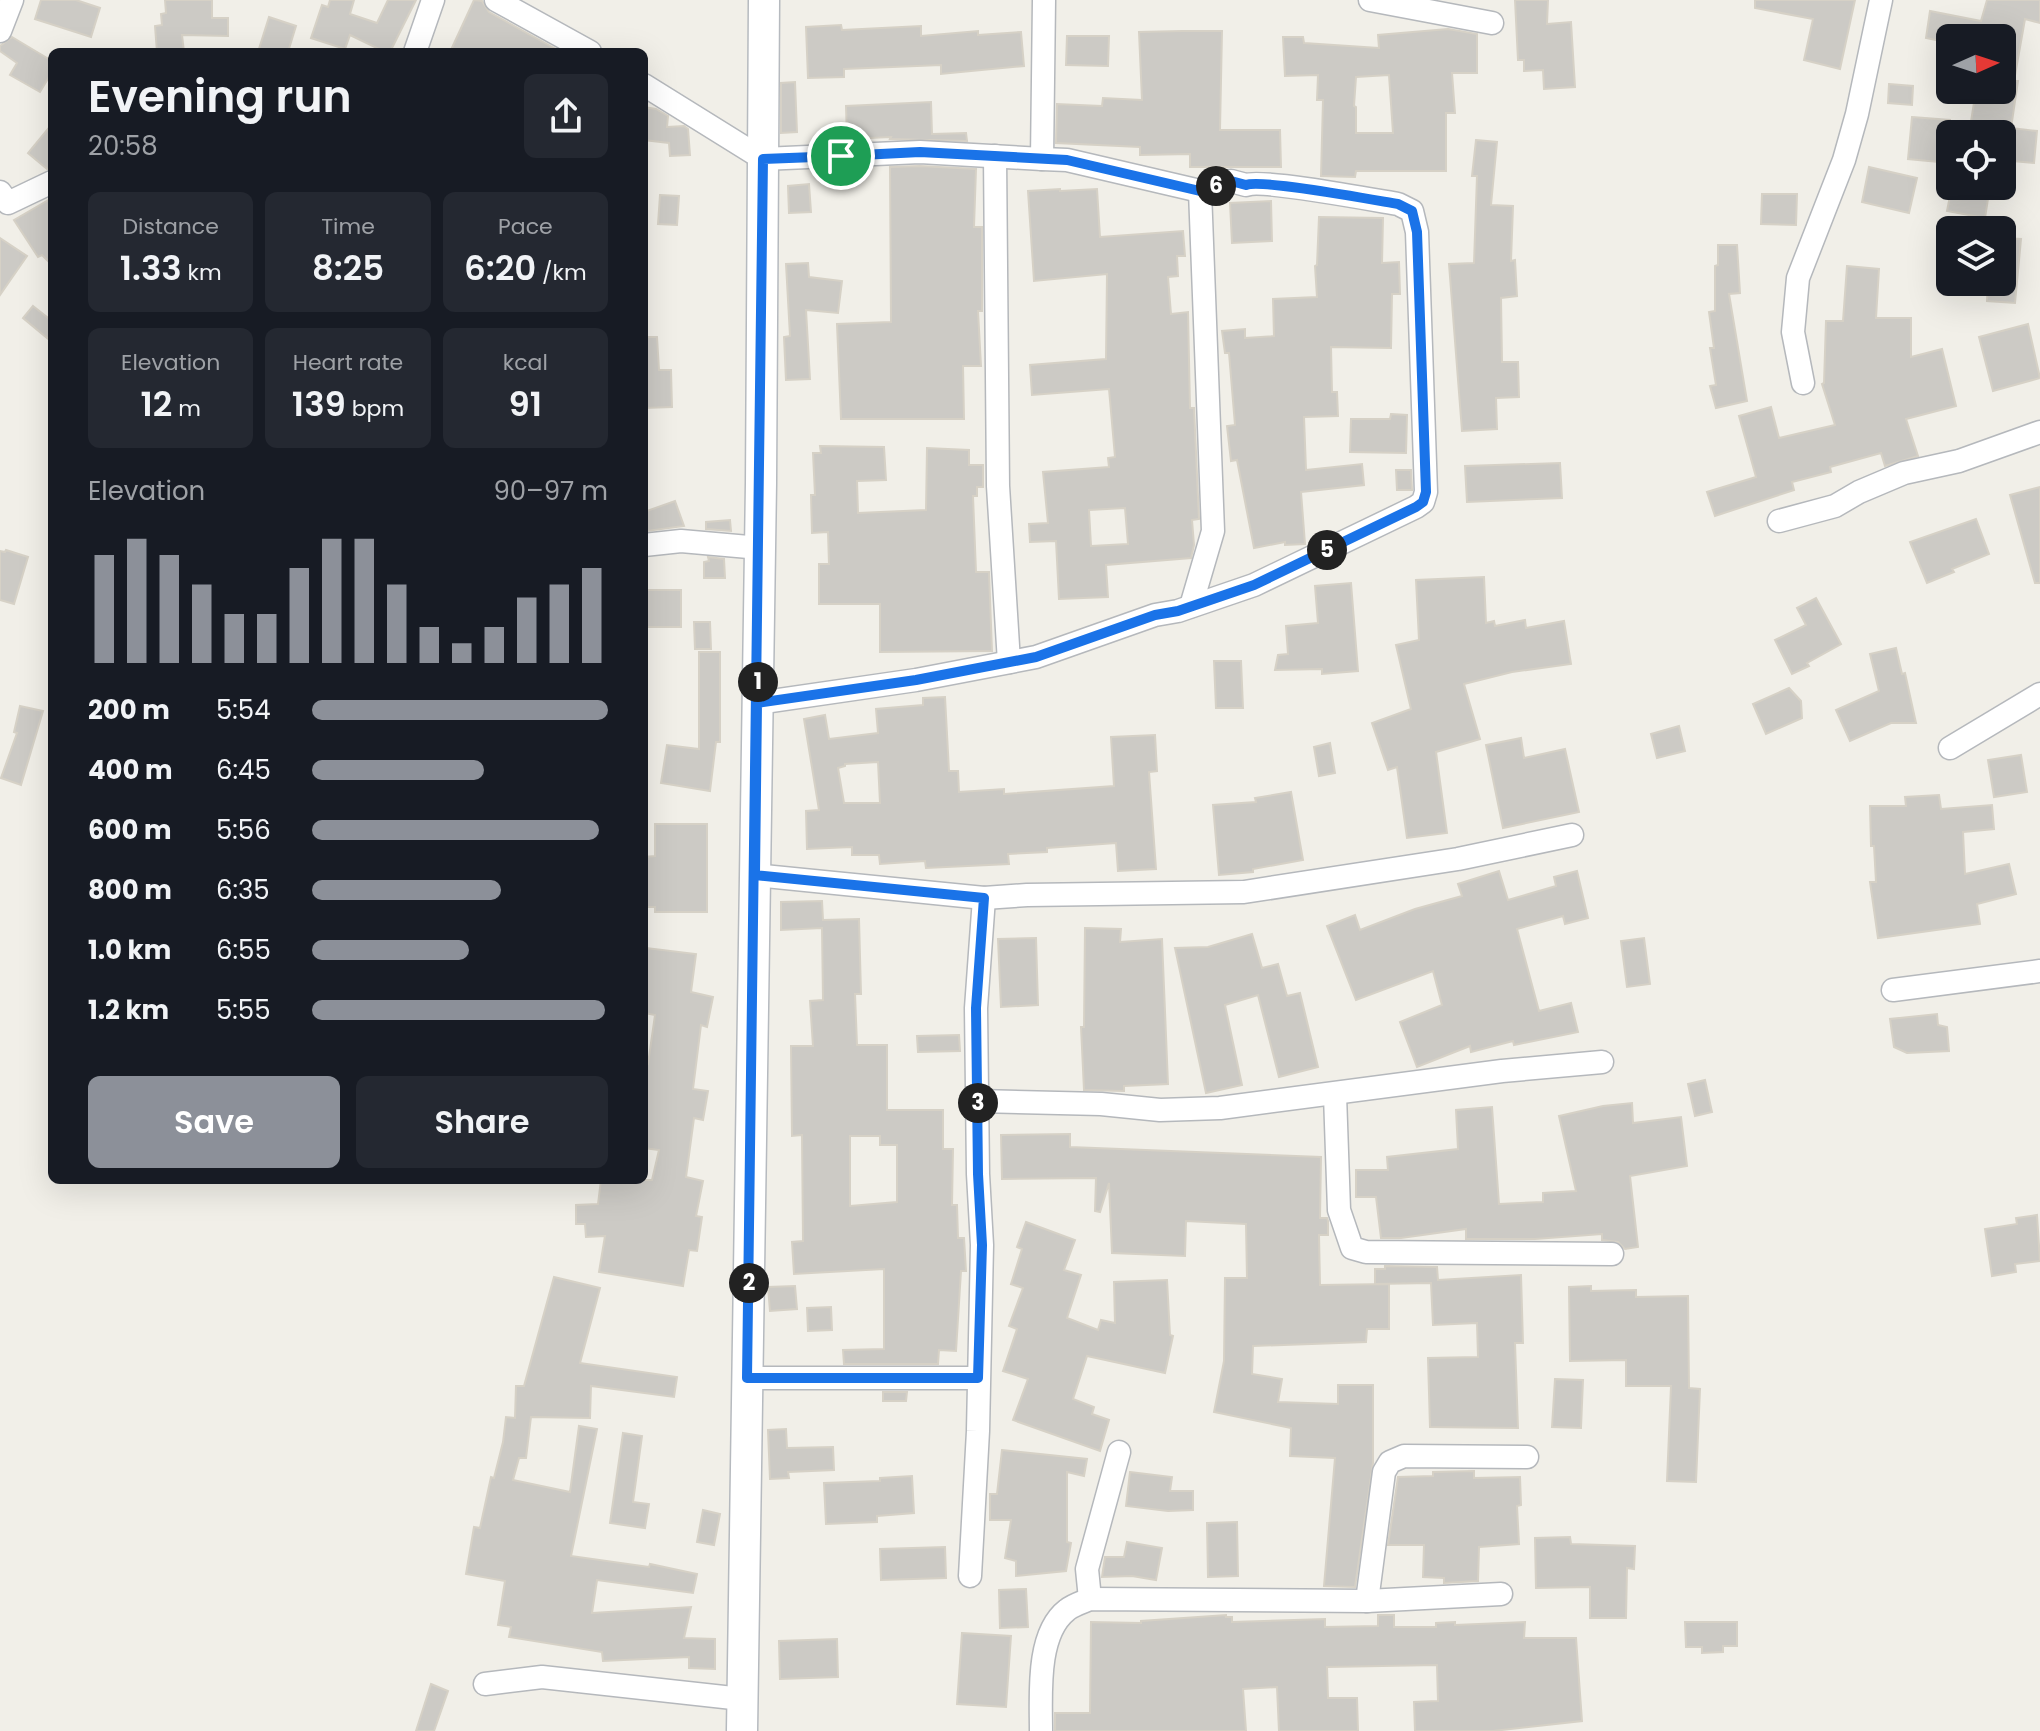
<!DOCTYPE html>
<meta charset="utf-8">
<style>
:root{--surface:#171b24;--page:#242831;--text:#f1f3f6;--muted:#9ea1a6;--accent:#8c9099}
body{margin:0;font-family:Poppins,sans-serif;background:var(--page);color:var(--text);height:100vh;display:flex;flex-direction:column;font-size:30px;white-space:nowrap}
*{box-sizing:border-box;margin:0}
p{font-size:26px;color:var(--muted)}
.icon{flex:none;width:44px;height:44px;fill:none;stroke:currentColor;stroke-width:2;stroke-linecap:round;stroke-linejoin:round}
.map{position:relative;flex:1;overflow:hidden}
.drawer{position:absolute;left:48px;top:48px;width:600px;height:1136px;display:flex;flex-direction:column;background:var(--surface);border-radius:12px;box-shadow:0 8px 32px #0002}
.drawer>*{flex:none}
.needle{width:52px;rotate:87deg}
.buttons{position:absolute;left:1936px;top:24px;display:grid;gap:16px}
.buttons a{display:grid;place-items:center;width:80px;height:80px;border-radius:12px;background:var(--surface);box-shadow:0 8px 32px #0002;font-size:40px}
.pin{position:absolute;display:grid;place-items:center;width:68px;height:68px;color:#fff;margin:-34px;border:4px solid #fff;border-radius:50%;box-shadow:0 2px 8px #0007}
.km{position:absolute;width:40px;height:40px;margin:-20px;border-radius:50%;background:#222;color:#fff;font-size:22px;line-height:40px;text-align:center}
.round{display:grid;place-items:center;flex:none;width:84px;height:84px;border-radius:12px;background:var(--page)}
.overview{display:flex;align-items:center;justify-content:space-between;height:136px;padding:0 40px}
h1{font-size:44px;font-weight:600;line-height:60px}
.figures{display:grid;grid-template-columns:repeat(3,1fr);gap:12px;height:136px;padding:8px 40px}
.figures div{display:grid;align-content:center;border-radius:12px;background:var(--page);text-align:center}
.figures b{font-size:34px;font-weight:600}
.figures small{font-size:22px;font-weight:400}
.figures p{font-size:22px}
.chart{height:224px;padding:16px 40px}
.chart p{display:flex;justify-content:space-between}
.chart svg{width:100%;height:144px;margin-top:8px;stroke:var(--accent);stroke-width:6}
.cta{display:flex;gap:16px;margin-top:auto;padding:16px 40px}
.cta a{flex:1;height:92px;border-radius:12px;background:var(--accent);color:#fff;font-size:32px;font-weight:600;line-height:92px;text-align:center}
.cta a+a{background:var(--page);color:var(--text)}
ul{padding:0 40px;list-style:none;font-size:26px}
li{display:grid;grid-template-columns:128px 96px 1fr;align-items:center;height:60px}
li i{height:20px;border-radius:10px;background:var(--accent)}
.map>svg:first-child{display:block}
.building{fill:#cccac5;stroke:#d6d1c6;stroke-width:2;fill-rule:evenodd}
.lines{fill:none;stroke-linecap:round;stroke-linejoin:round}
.minor-casing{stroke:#b5b8bc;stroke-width:25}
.secondary-casing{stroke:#b6babf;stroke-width:33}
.minor{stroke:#fff;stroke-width:22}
.secondary{stroke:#fff;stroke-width:30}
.route-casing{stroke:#fff;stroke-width:16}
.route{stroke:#1a73e8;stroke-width:10}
</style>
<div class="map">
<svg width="2040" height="1731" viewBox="0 0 2040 1731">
<rect width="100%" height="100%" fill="#f1efe8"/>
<g class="building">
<path d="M41,0H76L100,8L91,37L35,19Z"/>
<path d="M165,0H212V18H228V36L182,35L184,52H157L155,26L162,25L161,14L166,13Z"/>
<path d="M330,0H354L350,14L377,23L388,0H416L390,52H385L350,35L345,49L311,38L322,5L328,7Z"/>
<path d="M474,0L482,1L489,12L561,52H450Z"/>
<path d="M1515,0H1548L1547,24L1571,22L1575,87L1544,89L1543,70L1524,71V60H1518Z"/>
<path d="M1755,0H1855L1840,69L1804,60L1813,19L1755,8Z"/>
<path d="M1987,0H2040V23L2025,19L2014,81H2018L2011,128L2037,131L2034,163L2002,160V134H1969L1976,90H2002V38H1950V43L1926,38L1930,11L1981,21Z"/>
<path d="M269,17L296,26L288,52H258Z"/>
<path d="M841,25L842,30L921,26V36L978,31V35L1021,32L1024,66L941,74V65L844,69V77L808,78L806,27Z"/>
<path d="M1448,29L1477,34V73H1452L1455,113H1446V171H1356L1355,177L1321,176L1323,100H1317L1318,75L1285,76L1283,37H1303L1304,43L1379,48L1378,35ZM1389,75L1393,133H1356V107L1354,106L1356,77Z"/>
<path d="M1182,31H1222L1220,130H1280L1281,167H1190V154L1140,155V147L1056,143L1057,104L1102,106L1103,98L1142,100L1139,32Z"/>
<path d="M1067,36H1109L1108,66L1066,65Z"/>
<path d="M12,37L52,61V72L40,92L10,75L17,63L0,51V46Z"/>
<path d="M795,82L797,132L781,133V83Z"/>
<path d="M1889,84L1913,86L1912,105L1888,103Z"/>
<path d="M931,102L932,134L966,133L967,141L890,139L891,137L847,139L846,106Z"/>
<path d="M644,107L656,109L668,116L667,127L684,126L688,129L690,155L670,156L669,143L644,140Z"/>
<path d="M1912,117L1950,120L1949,163L1908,159Z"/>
<path d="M52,124V168L47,169L28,153Z"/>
<path d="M1476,140L1497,142L1491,205L1513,206L1511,261L1515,260L1517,296L1501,298L1502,362H1518L1519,397L1496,398L1497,429L1462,431L1449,264L1474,263L1477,176H1472Z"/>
<path d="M920,166L976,169L974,227H982V311H978L981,366H963L964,419H841L837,324L891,322L890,167Z"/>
<path d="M1869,167L1917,178L1909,213L1862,202Z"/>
<path d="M809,184L811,212L789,213L788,186Z"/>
<path d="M1952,186H1990L1985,218L1947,211Z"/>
<path d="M1060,189V191L1097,189L1100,237L1183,231L1185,256H1177L1178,276L1168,277L1171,314L1188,312L1190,408H1194L1199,519L1192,520L1194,545L1191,558L1106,565L1108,597L1059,599L1056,541L1030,542L1029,524L1048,523L1043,472L1109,467L1108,458L1115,457L1109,389L1032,395L1030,365L1106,359L1107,274L1034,281L1028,191ZM1125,508L1128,544L1091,546L1089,510Z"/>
<path d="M1762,194H1797L1796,225L1761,224Z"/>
<path d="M660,195L679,196L677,225L658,224Z"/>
<path d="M52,198V265L42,255L38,257L14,220Z"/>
<path d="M1271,201L1272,241L1232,243L1230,203Z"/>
<path d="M1319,217L1383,218L1382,263L1399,262L1400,294H1392L1391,348L1331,347L1332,392H1337L1338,416L1304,417L1306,470L1362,464L1364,485L1301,492L1305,544L1285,545V542L1254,548L1237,460L1231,461L1227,426L1235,425L1229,353H1225L1222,331L1245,329V338L1274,336L1273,299L1317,297L1315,266L1317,265Z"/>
<path d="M0,238L27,256L0,295Z"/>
<path d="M2002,238L2021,239L2015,303L1987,301L1988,282H2002Z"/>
<path d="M1718,245H1737L1740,293L1729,294L1747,401L1716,408L1710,386L1716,385L1710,348H1714L1709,312L1715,311V266L1718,265Z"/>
<path d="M808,263L809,277L842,281L838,313L806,310L810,379L786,380L784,337L790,336L786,264Z"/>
<path d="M1847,266L1879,269L1876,318H1911V357L1942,349L1956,406L1906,419L1918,456L1885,466L1881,453L1830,467L1831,472L1792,482L1794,490L1715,516L1707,492L1756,477L1739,416L1771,407L1779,438L1835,425L1822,384L1824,383L1826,321H1843Z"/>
<path d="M33,306L52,321V342L23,318Z"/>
<path d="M2028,324L2040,378L1993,391L1979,337Z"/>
<path d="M644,337H657L659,370H671L672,407L644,408Z"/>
<path d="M1391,414L1407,415L1406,453L1350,452L1351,419H1390Z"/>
<path d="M820,446L884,447L886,480L857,481L858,513L926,510L927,448L969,450V465H983V487H977V496H973L976,572H989L992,651L880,652V604H819V564H829L828,532L812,533L811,495H815L813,453H821Z"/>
<path d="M1560,463L1562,498L1467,502L1465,466Z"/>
<path d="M1396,470H1411L1412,490H1397Z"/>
<path d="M2040,487V583H2035L2010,495Z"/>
<path d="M675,501L684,526L647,531L644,512Z"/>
<path d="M1976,519L1989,554L1952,569L1954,572L1927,583L1910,542Z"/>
<path d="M730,520L731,531L706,529V522Z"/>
<path d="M6,550L28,557L14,604L0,600V551L5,552Z"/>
<path d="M708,557L724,559L725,578H704V562L709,561Z"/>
<path d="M1484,577L1486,623L1494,621L1495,626L1525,620L1526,628L1564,621L1571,664L1512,672L1464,684L1480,739L1436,752L1447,833L1407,838L1397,767L1388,770L1372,723L1411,709L1396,645L1419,640L1416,580Z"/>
<path d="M1351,583L1358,671L1322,674V669L1275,670L1278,655L1288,654L1286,626L1318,623L1315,586Z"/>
<rect x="644" y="590" width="37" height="37"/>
<path d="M1816,598L1841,644L1807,663L1809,666L1792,674L1775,640L1806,625L1797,608Z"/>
<path d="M694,622H710L711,649H695Z"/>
<path d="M1896,648L1902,674L1905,673L1916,723H1891L1850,741L1836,710L1879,691L1870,654Z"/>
<path d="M699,652H720V742H716L710,791L661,783L667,745L699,749Z"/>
<path d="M1214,661H1241L1243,708H1216Z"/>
<path d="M1789,688L1801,701L1802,718L1766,734L1753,704Z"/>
<path d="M945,697L949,771H958L959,792L1004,789V794L1114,786L1111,737L1155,735L1157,771L1149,772L1156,869L1118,871L1116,843L1047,848V852L1008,854L1009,864L926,868L925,861L880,864L879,855H852V847L807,849L806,811L819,810L804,719L825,715L829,739L878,733L876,709L923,705V698ZM878,762L880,803H844L838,768L845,766V764Z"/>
<path d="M20,706L43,711L21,785L1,778L17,733L14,732Z"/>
<path d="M1679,726L1685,751L1657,758L1651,734Z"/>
<path d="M1521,738L1524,758L1565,749L1579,812L1503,828L1486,745Z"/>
<path d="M1330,743L1335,773L1319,776L1314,747Z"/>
<path d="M2021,755L2027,792L1994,797L1988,760Z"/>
<path d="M1291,792L1303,860L1253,869V872L1219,875L1213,805L1256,802L1255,798Z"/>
<path d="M1939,795L1941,809L1992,805L1994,829L1963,832L1965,874L2009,864L2016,894L1977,904L1980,924L1878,938L1870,882H1876L1874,846H1871L1870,806H1906L1905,797Z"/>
<path d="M655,824H707V912H655V907H644V857L655,856Z"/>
<path d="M1499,871L1508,900L1556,886L1554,877L1577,871L1588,918L1565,924L1563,916L1517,929L1539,1011L1571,1003L1578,1032L1514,1045L1513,1041L1471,1052L1470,1046L1417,1067L1400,1022L1442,1005L1433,971L1356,1000L1327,926L1355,915L1360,930L1415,909L1462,896L1458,884Z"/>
<path d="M822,901L823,920L859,919L861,994H855L857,1045H887V1110H943V1149H953L952,1205H957L958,1238H964L966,1271H961L956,1351L939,1350L938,1364H844L843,1350L884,1349V1269L794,1274L792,1242L803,1241L802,1135L792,1136L791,1046H813L810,1001L823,1000L822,928L781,930V902ZM850,1136H880V1145H897V1202L850,1206Z"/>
<path d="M1085,928L1121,929L1120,942L1162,939L1168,1084L1124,1086V1091L1084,1090L1081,1027H1084Z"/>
<path d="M1252,934L1262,968L1278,964L1287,996L1300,993L1318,1067L1279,1077L1258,995L1225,1005L1242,1085L1206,1093L1175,948L1208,947Z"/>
<path d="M1036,938L1038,1005L1001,1007L998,939Z"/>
<path d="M1644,938L1650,984L1627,987L1621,941Z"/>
<path d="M646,948L696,954L691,992L713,997L707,1027L701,1025L693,1089L708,1091L703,1120L694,1118L686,1177L703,1181L696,1216L702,1217L697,1251L689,1250L683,1286L599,1272L605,1236L586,1237L585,1224H576V1205L598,1204L601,1180H652L659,1150L644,1148V1063L648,1064L655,1015L644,1013Z"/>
<path d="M1937,1014L1938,1025L1947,1027L1949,1051L1907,1053L1894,1047L1890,1019Z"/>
<path d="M959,1035L960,1051L918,1052L917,1036Z"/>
<path d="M1705,1080L1712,1112L1695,1116L1688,1084Z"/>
<path d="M1632,1103L1633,1123L1681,1117L1687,1166L1630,1176L1638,1247L1625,1249L1618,1242L1602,1240V1234L1535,1239H1466V1229L1401,1238H1381L1376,1197H1356V1170H1388L1387,1157L1458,1149L1456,1110L1492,1107L1499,1204L1543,1202V1193L1576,1191L1559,1116L1603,1106Z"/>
<path d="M1070,1134V1147L1321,1157L1320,1218H1327L1328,1221V1235H1319L1320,1285L1389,1284V1329H1367L1366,1342L1253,1346L1252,1374L1282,1379L1278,1402L1338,1404V1385H1373V1463L1355,1587L1324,1586L1335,1458L1290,1456L1291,1428L1214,1412L1224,1361L1225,1278H1247L1246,1224L1186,1221L1185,1256L1112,1253L1109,1183L1100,1212L1095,1211L1096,1178L1002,1179L1001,1135Z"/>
<path d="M2037,1215L2040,1261L2015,1264L2016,1272L1992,1276L1985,1229L2017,1224L2016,1218Z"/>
<path d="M1026,1222L1075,1240L1064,1270L1081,1275L1067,1318L1098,1330L1101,1320L1115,1323L1114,1282L1167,1280L1170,1335L1173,1336L1165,1373L1087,1356L1073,1399L1094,1407L1092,1414L1109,1420L1100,1451L1013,1420L1028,1379L1003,1371L1017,1329L1009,1326L1023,1288L1011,1284L1022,1249L1017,1247Z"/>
<path d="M1385,1266L1437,1267L1438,1280L1521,1275L1523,1343H1515L1518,1428L1430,1427L1428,1358L1478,1357L1477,1323L1433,1325L1431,1283L1375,1284V1269H1385Z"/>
<path d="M554,1277L600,1288L580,1363L677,1377L674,1397L591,1386L590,1418L531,1417L526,1458H519L513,1480L570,1492L579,1426L597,1429L571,1556L649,1567L650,1564L697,1574L693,1593L597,1580L592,1613L691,1607L684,1638L715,1639V1669L689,1668V1657L603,1661L602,1652L509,1637L511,1627L498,1625L505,1581L466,1574L474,1527L480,1528L491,1477L494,1478L503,1442L506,1417L515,1418L516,1386H524Z"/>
<path d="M795,1286L797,1309L770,1311L768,1287Z"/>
<path d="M1591,1286V1291L1636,1290V1297L1688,1296L1689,1388L1700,1389L1696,1482L1667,1481L1671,1386H1626V1360L1570,1361L1569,1287Z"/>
<path d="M831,1307L832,1330L808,1331L807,1308Z"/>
<path d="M1555,1379L1583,1380L1581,1428L1552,1427Z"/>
<path d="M883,1392H907L906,1401H883Z"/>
<path d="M786,1429L787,1448L833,1447L834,1470L788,1472L789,1478L770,1479L768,1430Z"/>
<path d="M623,1433L642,1436L633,1502L649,1504L645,1528L610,1523Z"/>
<path d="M1002,1450L1087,1459L1084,1476L1067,1472V1542L1071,1543L1066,1571L1016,1576V1561L1005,1558L1011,1520H990V1494H997Z"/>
<path d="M1474,1471V1478L1520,1477L1521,1505L1517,1506L1519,1544L1479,1547L1478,1581L1444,1583V1578L1423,1577L1424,1545H1388L1398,1477L1433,1476V1472Z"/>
<path d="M1130,1472L1172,1477L1170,1491H1193V1510L1168,1511L1126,1506Z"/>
<path d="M912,1476L914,1513L877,1516V1522L826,1524L824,1483L880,1481V1478Z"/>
<path d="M703,1510L720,1514L714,1545L697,1542Z"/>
<path d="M1237,1522L1238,1576L1208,1577L1207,1523Z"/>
<path d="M1570,1537L1571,1544L1635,1546L1634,1569L1627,1568L1626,1618H1590V1587L1536,1588L1535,1538Z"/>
<path d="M1127,1542L1162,1548L1156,1580L1132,1576L1102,1577L1105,1557H1124Z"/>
<path d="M945,1547L946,1578L881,1580L880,1549Z"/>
<path d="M1026,1589L1028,1627L1000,1628L999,1590Z"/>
<path d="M1226,1615V1617H1232V1622L1325,1619V1627L1378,1626V1615H1394V1627H1436V1623L1455,1622V1625L1525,1622L1524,1638H1576L1582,1721L1493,1731H1415L1414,1702L1438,1701L1437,1665L1327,1667L1328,1698H1357L1358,1731H1279L1277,1687L1243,1689L1246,1731H1055V1713H1090L1091,1622L1141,1623V1621Z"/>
<path d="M1685,1622H1737V1646H1723V1652L1702,1653V1647H1686Z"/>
<path d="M962,1633L1011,1636L1006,1707L957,1704Z"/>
<path d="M837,1639L838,1677L780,1679L779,1641Z"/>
<path d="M431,1684L448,1691L434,1731H416Z"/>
</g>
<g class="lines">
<g class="minor-casing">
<g id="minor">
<path d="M496,0L590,52"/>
<path d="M1370,0L1492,23"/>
<path d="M0,31L12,0"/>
<path d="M415,52L433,0"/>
<path d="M644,85L763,159L920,152L1042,159L1067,160L1200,191L1231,181L1246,185C1262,179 1374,200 1398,204L1412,211L1417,232L1426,492L1423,502L1416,507L1254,585L1178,611L1155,615L1036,657L916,680L757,703"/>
<path d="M995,156L998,486L1009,662"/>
<path d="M1042,159L1044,0"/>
<path d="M0,192L8,203L52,182"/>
<path d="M1803,383L1793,332L1798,278L1844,160L1857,114L1881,0"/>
<path d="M1779,521L1835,506L1859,492L1904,473L1959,461L2040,432"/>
<path d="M644,545L681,541L760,548"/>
<path d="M1191,606L1213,531L1200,191"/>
<path d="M1950,748L2040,694"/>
<path d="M755,875L984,898L1027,895L1244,892L1458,859L1572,835"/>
<path d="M1893,990L2040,971"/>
<path d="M1335,1095L1339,1210L1352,1248L1366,1252L1612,1254"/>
<path d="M978,1101L1101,1104L1160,1110L1220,1108L1502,1071L1602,1062"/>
<path d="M747,1378H978"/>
<path d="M970,1576L978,1431L982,1245L978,1174L976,1008L984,898"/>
<path d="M1090,1599L1087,1569L1119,1452"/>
<path d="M1367,1601L1384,1472L1390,1462L1404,1456L1527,1457"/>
<path d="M485,1684L542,1677L742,1699"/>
<path d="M1041,1731C1041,1695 1036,1634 1067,1610C1073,1605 1083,1602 1090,1599L1367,1601L1501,1594"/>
</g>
</g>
<g class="secondary-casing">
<path id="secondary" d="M742,1731L761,483L764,0"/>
</g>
<use href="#minor" class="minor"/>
<use href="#secondary" class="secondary"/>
</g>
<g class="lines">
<g class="route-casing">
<path id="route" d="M841,156L763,159C760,565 754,971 747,1378H978L982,1245L978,1174L976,1008L984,898L755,875L757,703L916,680L1036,657L1155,615L1178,611L1254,585L1416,507L1423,502L1426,492L1417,232L1412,211L1398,204C1374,200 1262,179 1246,185L1231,181L1200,191L1067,160L920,152L841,156"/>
</g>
<use href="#route" class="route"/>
</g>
</svg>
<div class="buttons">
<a><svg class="needle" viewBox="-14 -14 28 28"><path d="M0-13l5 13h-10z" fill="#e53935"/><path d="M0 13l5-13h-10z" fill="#9ea1a6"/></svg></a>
<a><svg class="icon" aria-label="locate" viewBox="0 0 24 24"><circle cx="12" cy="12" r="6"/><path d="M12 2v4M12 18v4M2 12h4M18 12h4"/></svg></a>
<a><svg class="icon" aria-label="layers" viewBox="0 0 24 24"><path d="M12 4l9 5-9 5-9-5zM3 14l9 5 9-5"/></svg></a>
</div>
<div class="pin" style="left:841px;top:156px;background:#1e9e55"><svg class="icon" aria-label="arrive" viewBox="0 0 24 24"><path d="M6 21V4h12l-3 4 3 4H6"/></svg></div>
<b class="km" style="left:758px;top:682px">1</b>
<b class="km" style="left:749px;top:1283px">2</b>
<b class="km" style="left:978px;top:1103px">3</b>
<b class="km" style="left:1327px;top:550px">5</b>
<b class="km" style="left:1216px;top:186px">6</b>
<section class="drawer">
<div class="overview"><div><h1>Evening run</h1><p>20:58</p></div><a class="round"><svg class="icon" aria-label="share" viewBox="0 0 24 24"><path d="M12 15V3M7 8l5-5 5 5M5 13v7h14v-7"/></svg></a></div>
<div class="figures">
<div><p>Distance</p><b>1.33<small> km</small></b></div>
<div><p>Time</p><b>8:25</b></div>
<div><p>Pace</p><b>6:20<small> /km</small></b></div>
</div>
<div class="figures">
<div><p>Elevation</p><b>12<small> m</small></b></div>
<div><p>Heart rate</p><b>139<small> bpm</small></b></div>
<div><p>kcal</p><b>91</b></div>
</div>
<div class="chart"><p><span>Elevation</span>90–97 m</p>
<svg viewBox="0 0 160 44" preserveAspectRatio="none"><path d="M5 44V11M15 44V6M25 44V11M35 44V20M45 44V29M55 44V29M65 44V15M75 44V6M85 44V6M95 44V20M105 44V33M115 44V38M125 44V33M135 44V24M145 44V20M155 44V15"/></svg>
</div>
<ul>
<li><b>200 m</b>5:54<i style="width:100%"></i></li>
<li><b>400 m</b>6:45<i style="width:58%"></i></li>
<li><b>600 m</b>5:56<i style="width:97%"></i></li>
<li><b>800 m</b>6:35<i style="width:64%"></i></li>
<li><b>1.0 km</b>6:55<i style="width:53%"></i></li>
<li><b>1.2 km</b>5:55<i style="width:99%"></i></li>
</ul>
<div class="cta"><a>Save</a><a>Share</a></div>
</section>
</div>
